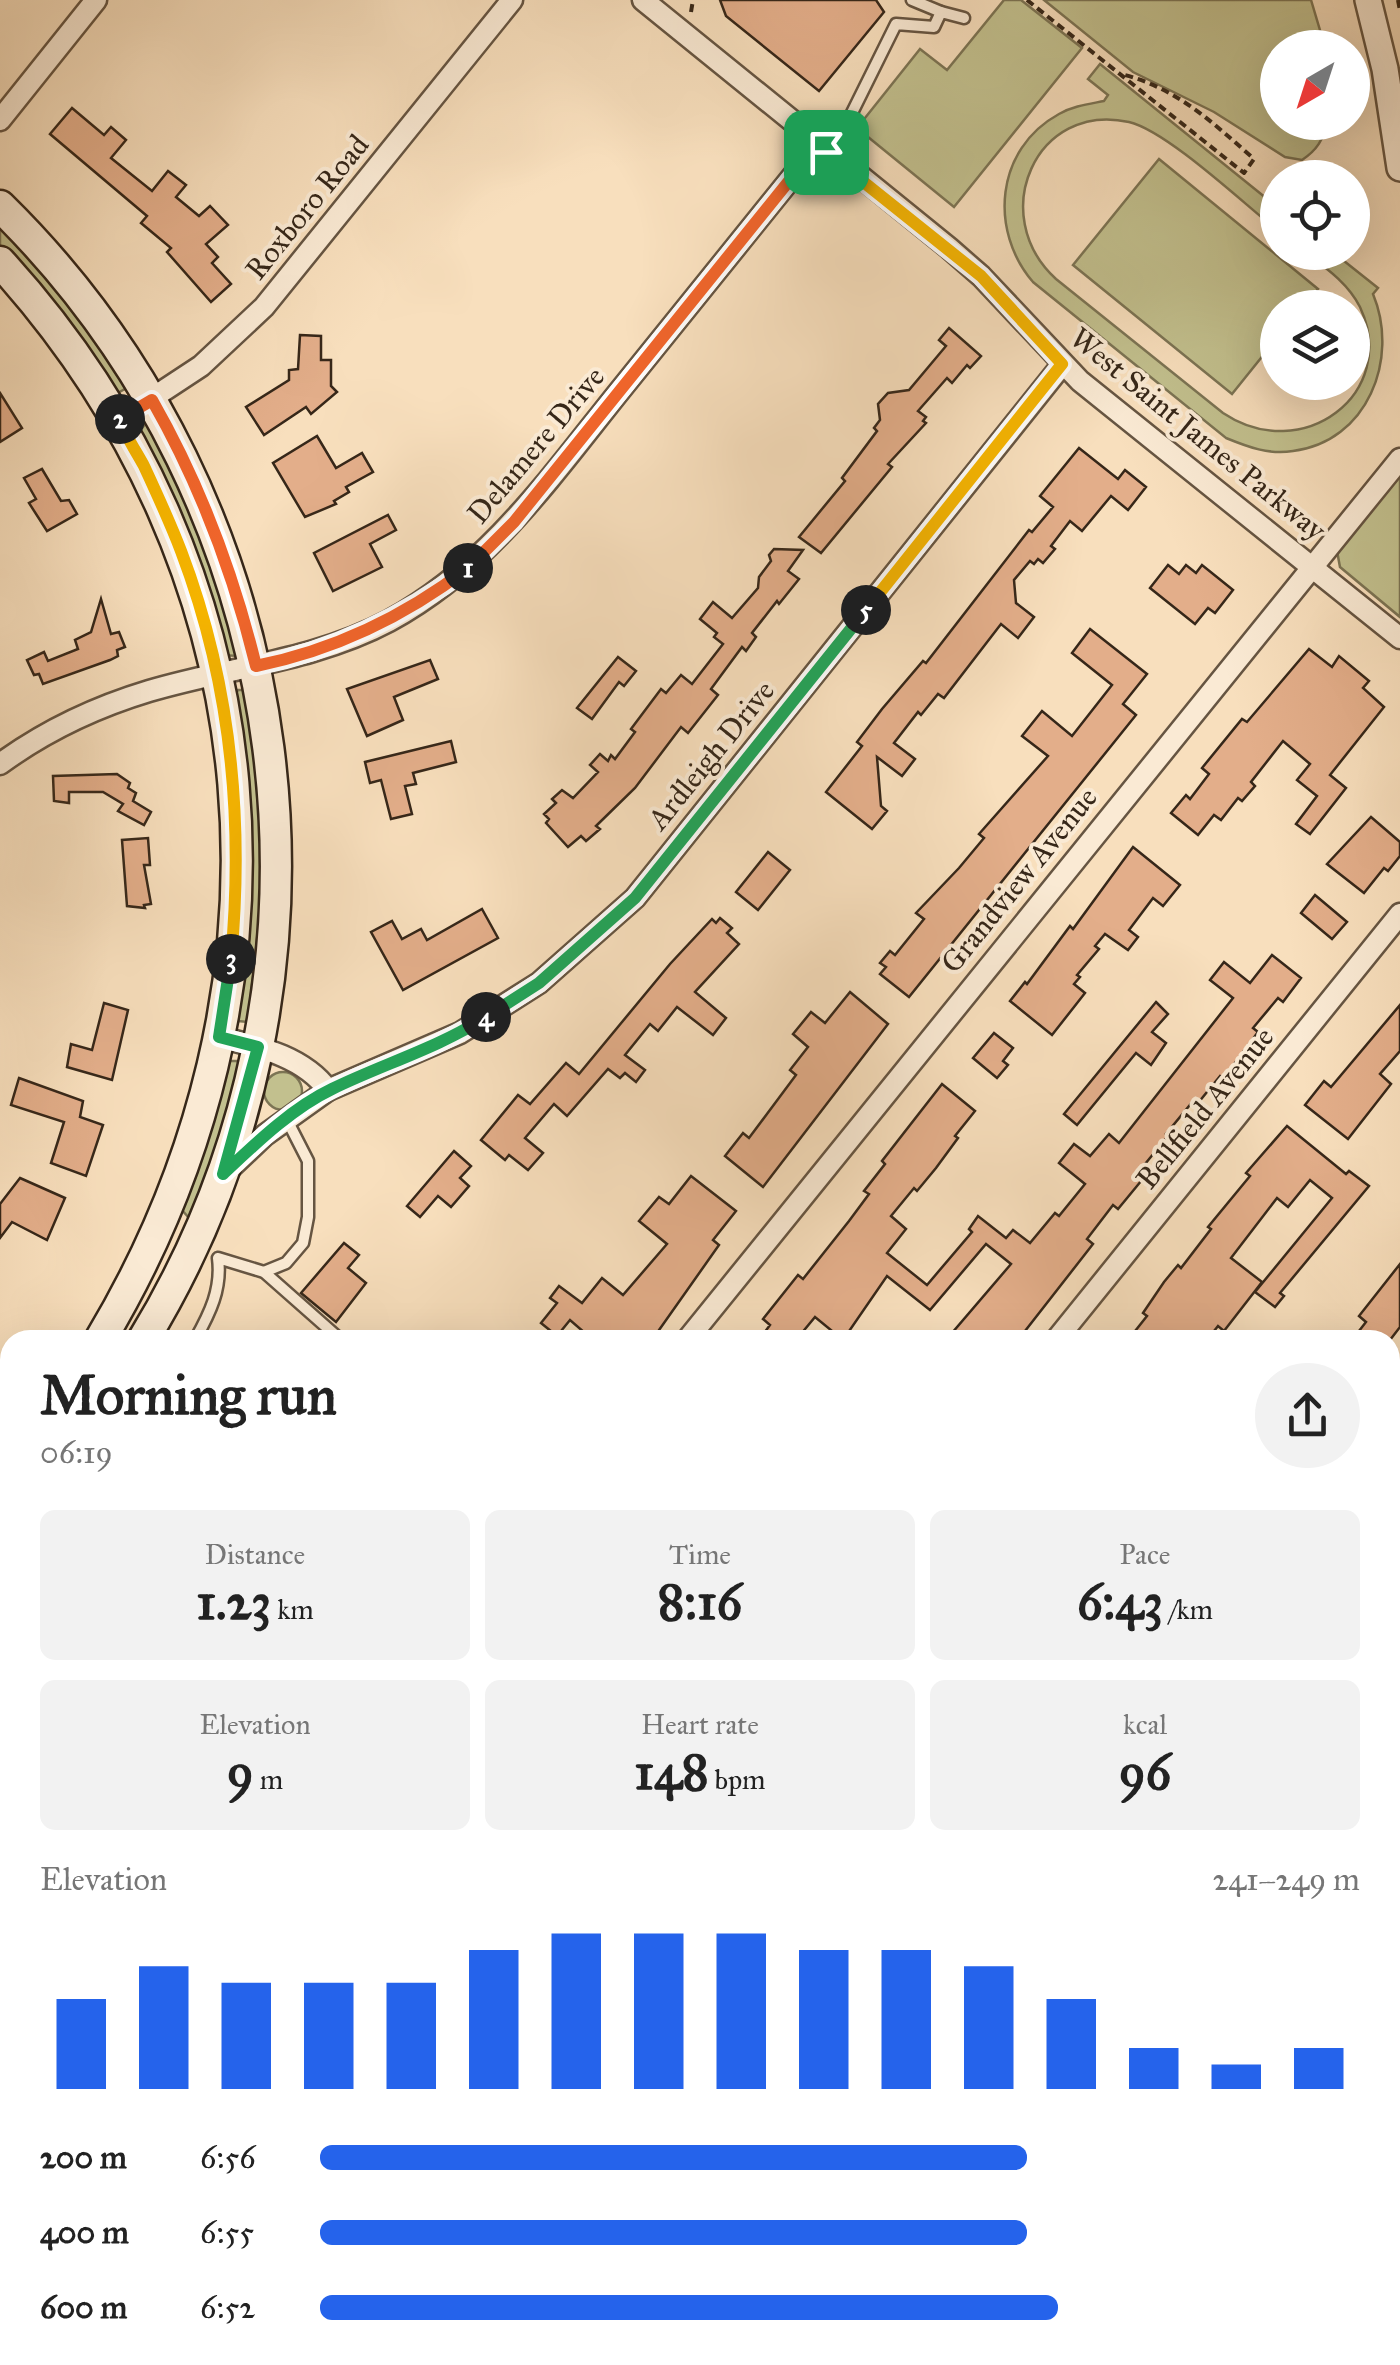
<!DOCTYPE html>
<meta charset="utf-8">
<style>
:root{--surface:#fff;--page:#f2f2f2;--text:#222;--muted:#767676;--accent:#2563eb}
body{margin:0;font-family:"IM FELL Great Primer",serif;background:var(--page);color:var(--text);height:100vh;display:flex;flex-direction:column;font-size:38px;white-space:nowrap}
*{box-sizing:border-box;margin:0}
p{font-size:32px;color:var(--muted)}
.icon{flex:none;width:55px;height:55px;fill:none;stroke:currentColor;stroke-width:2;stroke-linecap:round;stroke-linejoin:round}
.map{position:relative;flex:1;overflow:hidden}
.details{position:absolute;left:0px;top:1330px;width:1400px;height:1035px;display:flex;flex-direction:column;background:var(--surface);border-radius:30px 30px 0 0;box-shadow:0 10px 40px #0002}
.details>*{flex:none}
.needle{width:65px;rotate:219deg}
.fabs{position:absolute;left:1260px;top:30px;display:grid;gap:20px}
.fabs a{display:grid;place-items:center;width:110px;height:110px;border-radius:50%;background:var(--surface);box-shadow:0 10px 40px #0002;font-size:50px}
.pin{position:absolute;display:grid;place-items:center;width:85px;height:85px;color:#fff;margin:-42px;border-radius:20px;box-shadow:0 5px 15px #0006}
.km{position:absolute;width:50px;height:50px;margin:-25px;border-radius:50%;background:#222;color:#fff;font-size:28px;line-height:50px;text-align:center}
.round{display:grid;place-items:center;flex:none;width:105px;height:105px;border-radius:52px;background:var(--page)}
.head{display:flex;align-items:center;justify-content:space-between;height:170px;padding:0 40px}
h1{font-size:55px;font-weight:700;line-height:75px}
.figures{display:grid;grid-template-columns:repeat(3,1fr);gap:15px;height:170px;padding:10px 40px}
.figures div{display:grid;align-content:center;border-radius:15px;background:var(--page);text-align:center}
.figures b{font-size:50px;font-weight:700}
.figures small{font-size:28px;font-weight:400}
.figures p{font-size:28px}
.chart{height:280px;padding:20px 40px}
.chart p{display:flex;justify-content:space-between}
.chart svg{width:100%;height:180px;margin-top:10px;stroke:var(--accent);stroke-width:6}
ul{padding:0 40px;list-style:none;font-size:32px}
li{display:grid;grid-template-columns:160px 120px 1fr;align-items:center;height:75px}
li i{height:25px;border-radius:12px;background:var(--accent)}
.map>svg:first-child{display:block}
.green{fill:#c2c08e;stroke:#7c7454;stroke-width:2.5}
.building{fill:#e3ae8a;stroke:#362719;stroke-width:2.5}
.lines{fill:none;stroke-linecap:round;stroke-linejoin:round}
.service-casing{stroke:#665542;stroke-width:15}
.minor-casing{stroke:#665542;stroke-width:25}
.tertiary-casing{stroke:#665542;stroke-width:30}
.secondary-casing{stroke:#362719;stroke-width:35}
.path{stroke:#362719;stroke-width:4;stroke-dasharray:8 5;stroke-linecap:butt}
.service{stroke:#faead4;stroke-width:10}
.minor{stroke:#faead4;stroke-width:20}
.tertiary{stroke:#faead4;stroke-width:25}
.secondary{stroke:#faead4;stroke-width:30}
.split-1-casing{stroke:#fff;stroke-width:20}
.split-2-casing{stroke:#fff;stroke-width:20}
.split-3-casing{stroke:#fff;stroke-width:20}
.split-4-casing{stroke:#fff;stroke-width:20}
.split-5-casing{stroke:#fff;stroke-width:20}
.split-6-casing{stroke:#fff;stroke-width:20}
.split-1{stroke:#f0652b;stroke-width:12}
.split-2{stroke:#f0652b;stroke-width:12}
.split-3{stroke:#f5b400;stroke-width:12}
.split-4{stroke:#22a559;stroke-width:12}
.split-5{stroke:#22a559;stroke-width:12}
.split-6{stroke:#f5b400;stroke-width:12}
.labels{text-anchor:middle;stroke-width:8;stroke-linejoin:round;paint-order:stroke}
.street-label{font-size:30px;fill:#362719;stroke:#faead4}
</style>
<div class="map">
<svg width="1400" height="2365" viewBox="0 0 1400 2365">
<rect width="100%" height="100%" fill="#f8dfbd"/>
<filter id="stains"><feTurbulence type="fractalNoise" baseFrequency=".002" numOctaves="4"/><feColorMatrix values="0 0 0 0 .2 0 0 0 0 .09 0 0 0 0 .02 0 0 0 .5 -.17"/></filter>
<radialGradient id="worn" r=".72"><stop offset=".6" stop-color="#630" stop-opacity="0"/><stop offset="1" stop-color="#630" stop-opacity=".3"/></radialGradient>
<g class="green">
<path d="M1004,0H1021L1082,48L954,207L857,128L920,49L947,70Z"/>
<path d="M1044,0H1311L1325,47L1278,48V122L1327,123C1323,140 1317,150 1302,160L1285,157L1214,112L1133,72Z"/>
<path d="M1100,64L1277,207V230C1243,203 1167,131 1129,122C1036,101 986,215 1056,279L1223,413C1302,466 1400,394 1360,307C1348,283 1326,268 1306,253H1334L1378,288L1373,294C1400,359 1367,442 1293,451C1269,455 1248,447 1226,438L1033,282C989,231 995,149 1059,114C1073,106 1089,104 1104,101L1108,95L1088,79Z"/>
<path d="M1159,159L1318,289L1303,307L1278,308L1277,338L1232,394L1073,265Z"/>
<path d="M0,219L132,385L114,395L0,249Z"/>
<path d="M146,423H150L212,552L237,656L223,655L138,433Z"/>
<path d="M1400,473V617L1340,567L1337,551Z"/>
<path d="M238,690H246L267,847L248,1022L238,1021L235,1013L232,699Z"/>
<path d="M229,1061H237L242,1066L227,1132L189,1218L182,1210V1202Z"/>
<circle cx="283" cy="1091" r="19"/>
</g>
<g class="building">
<path d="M720,0H876L884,12L819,91L726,16Z"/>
<path d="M72,108L104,135L111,127L126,140L111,158L152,191L168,171L186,185L176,197L199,216L210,206L228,225L206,244L218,257L212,263L231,284L211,302L167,252L171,248L141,223L147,216L50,134Z"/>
<path d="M949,328L981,356L970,368L967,365L952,383L947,378L918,411L926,417L923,421L926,423L888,464L892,467L821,553L799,537L845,481L842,478L877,431L874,428L880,420L878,404L888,393L909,390L946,346L939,340Z"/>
<path d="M300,335L321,336V360H331V386L337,392L311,414L306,407L264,435L246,407L289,380V370L298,369Z"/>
<path d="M0,393L22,428L0,442Z"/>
<path d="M317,436L336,468L362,453L373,472L346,487L349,492L334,501L336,504L305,517L273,463Z"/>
<path d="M1079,448L1118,479L1125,470L1146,487L1128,510L1111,496L1082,531L1070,521L1051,546L1055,549L1043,563L1038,559L1034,564L1030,561L1014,580L1016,603L1034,617L1018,638L1001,624L944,698L938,694L921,715L918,712L894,743L915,759L902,776L877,757L881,806L887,811L872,829L826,792L862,746L857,742L882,709L923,661L926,663L1029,530L1032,532L1053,507L1040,496Z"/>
<path d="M42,469L61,501L69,500L77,514L47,531L29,503L36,499L24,478Z"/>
<path d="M388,515L396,530L370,544L382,567L333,591L314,553Z"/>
<path d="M774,549L803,550L788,571L799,579L779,604L777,601L752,633L756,637L746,651L742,647L711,689L718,695L688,733L681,727L635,788L596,826L600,829L586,841L581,836L568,847L546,823L549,819L544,814L556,803L552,799L562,790L573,798L598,772L590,765L600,754L608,761L611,755L615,759L635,732L631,729L661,689L666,693L681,675L692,684L723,644L714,637L717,633L700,619L713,602L732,618L758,588L759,577L771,561L769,555Z"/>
<path d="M1168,565L1179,574L1186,565L1196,573L1202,565L1233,590L1215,613L1208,608L1195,624L1150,588Z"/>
<path d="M101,599L111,634L119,632L125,647L117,650L118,656L110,660L43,684L39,674L34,675L27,660L44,652L48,661L78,649L75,640L91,632Z"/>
<path d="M1090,629L1147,674L1123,704L1136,715L909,997L880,974L886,967L880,963L890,951L895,955L924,919L916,913L959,868L984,838L979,834L1048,756L1022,736L1042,711L1072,736L1112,685L1072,653Z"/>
<path d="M1309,649L1332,667L1339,656L1369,681L1363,688L1384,707L1330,775L1346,788L1310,834L1296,824L1317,796L1297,780L1310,764L1283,741L1251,782L1255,786L1242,801L1238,798L1221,820L1214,815L1198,835L1171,813L1186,795L1190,799L1209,774L1202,768L1242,719L1247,722Z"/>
<path d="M618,657L636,671L624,686L619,682L592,719L577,708Z"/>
<path d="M430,660L438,679L394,697L403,720L367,736L347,689Z"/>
<path d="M451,741L456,762L413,773L416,784L405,786L412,814L391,819L381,780L370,783L365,762Z"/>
<path d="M117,774L130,783L128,788L136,793L133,801L151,812L144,825L118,811L123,804L103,792H69V803L54,801L53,776Z"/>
<path d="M1371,817L1400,842V856L1388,871L1384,868L1364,893L1327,864Z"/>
<path d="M148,838L150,865H144L151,904L144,905L145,908L127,906L122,840Z"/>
<path d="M1133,847L1180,885L1163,906L1153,898L1129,930L1138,937L1128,950L1105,934L1095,946L1099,949L1077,975L1080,977L1074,984L1085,993L1052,1035L1010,1001L1025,982L1027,984L1070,926L1073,929Z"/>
<path d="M768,852L790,870L758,910L736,892Z"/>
<path d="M1315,895L1347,922L1332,939L1301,913Z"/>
<path d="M482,909L498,938L403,990L371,932L392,921L402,939L421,929L427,940Z"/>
<path d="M720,918L732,928L727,933L739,944L695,992L726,1018L713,1035L677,1007L658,1031L650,1024L625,1055L645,1070L636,1082L625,1073L620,1078L608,1069L567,1116L554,1104L525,1138L543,1153L528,1170L509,1155L505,1160L481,1140L518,1095L530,1104L566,1063L579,1074L670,964L712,919L716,923Z"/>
<path d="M1272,955L1301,978L1283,1002L1278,998L1253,1028L1258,1032L1223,1079L1220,1076L1198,1103L1194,1100L1166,1134L1168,1136L1145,1164L1151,1169L1118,1209L1113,1205L1087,1239L1093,1244L1018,1340H946L1011,1264L986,1244L930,1310L887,1276L843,1340L815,1317L796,1340H759L770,1325L763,1319L798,1275L803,1279L849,1221L869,1194L864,1191L885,1164L882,1161L942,1084L975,1111L955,1136L958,1138L936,1168L917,1191L914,1188L891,1216L906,1229L887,1253L927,1285L972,1232L969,1229L978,1216L1006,1238L1013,1230L1030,1243L1055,1213L1059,1216L1085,1184L1059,1163L1074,1144L1090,1156L1109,1134L1119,1143L1233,998L1210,980L1224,962L1250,983Z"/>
<path d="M850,992L888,1024L763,1187L725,1156L743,1133L749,1138L796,1075L790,1070L808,1047L793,1034L811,1012L825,1023Z"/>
<path d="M1156,1002L1168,1014L1152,1032L1166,1043L1151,1065L1136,1053L1077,1125L1064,1114Z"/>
<path d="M104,1003L128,1010L112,1080L67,1067L71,1044L92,1050Z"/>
<path d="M1400,1005V1051L1380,1074L1391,1084L1348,1139L1305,1105L1324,1081L1331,1087Z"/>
<path d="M994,1033L1013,1048L1003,1061L1008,1065L997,1078L973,1058Z"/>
<path d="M19,1078L83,1101L80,1117L103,1125L86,1176L51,1163L64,1122L11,1105Z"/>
<path d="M1287,1126L1346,1174L1349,1171L1369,1186L1280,1293L1284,1296L1275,1307L1255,1292L1332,1198L1310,1180L1288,1207L1277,1198L1231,1258L1262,1282L1224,1331L1218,1326L1207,1340H1128L1147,1316L1143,1313L1164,1282L1178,1265L1181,1268L1211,1229L1208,1227L1250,1176L1246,1173Z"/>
<path d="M454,1151L471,1166L460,1178L469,1186L451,1207L438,1196L420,1217L407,1206Z"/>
<path d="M691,1176L736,1211L713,1240L719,1245L652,1340H593L570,1320L557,1336L541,1323L557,1303L550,1298L559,1286L582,1303L602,1278L623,1295L667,1244L639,1221L659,1197L669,1204Z"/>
<path d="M20,1178L65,1198L47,1240L12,1222L0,1238V1204Z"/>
<path d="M344,1243L359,1255L348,1268L366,1283L336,1322L301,1293Z"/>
<path d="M1400,1264V1327L1390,1340H1352L1366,1322L1359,1316Z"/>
</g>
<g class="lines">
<g class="service-casing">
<g id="service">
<path d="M912,0L941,12"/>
<path d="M827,151L841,135L896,24L934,27L941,12L964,18"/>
<path d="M264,1272L286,1263L303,1243L308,1217V1161L287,1120"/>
<path d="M195,1340C210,1313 222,1289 218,1258L264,1272L341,1340"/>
<path d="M248,2365L255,2356"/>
</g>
</g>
<g class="minor-casing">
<g id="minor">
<path d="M643,0L949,248L981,276L1080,381L1400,638"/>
<path d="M0,120L96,0"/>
<path d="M119,420L201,366L264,307L512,0"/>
<path d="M0,764C45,731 96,707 149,691C229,667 314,661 389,621C487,568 550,478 618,393C685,310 751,227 818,145"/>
<path d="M219,1037C259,1047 303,1056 328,1090L460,1033L539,983L635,898L1062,365"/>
<path d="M225,1173L265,1135L328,1090"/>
<path d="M687,1340L1400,459"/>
<path d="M1056,1340L1400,914"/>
<path d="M0,1407L10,1414"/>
<path d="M1390,1430L1400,1418"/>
<path d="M1390,1944L1400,1931"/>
<path d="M0,2093L10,2081"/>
<path d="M145,2365L153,2355"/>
<path d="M627,2365L637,2355"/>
<path d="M1025,2365L1033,2355"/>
</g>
</g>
<g class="tertiary-casing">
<path id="tertiary" d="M1368,0L1385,69L1400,168"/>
</g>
<g class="secondary-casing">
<g id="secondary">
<path d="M0,206C303,503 365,977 143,1340"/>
<path d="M0,262C278,567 311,988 100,1340"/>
<path d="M0,1476L10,1464"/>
<path d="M0,1526L10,1513"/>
<path d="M0,2054L10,2063"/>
<path d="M371,2355L384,2365"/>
</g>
</g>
<g class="path">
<path d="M1027,0L1244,173L1254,159C1212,122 1177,88 1121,74"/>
<path d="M1398,0L1400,11"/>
<path d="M691,12L693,0"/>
</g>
<use href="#service" class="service"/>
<use href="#minor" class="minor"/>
<use href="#tertiary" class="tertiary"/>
<use href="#secondary" class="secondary"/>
</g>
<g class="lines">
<g class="split-1-casing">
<path id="split-1" d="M468,568L514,522L818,145L826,152"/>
</g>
<g class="split-2-casing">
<path id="split-2" d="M120,419L152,400C200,484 233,572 256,666C335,650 404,617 468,568"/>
</g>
<g class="split-3-casing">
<path id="split-3" d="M120,419C124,434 136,451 144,466C157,494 170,522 181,551C231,682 244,820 231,959"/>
</g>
<g class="split-4-casing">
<path id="split-4" d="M231,959L219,1037L258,1047L223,1174C255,1144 292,1108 332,1089C383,1064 438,1048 486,1017"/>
</g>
<g class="split-5-casing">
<path id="split-5" d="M486,1017L539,983L635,898L866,610"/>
</g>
<g class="split-6-casing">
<path id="split-6" d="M826,152L981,276L1062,364L866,610"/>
</g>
<use href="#split-1" class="split-1"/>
<use href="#split-2" class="split-2"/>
<use href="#split-3" class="split-3"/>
<use href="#split-4" class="split-4"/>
<use href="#split-5" class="split-5"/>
<use href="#split-6" class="split-6"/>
</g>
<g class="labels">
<g class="street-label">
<text transform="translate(307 207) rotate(-51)" y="10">Roxboro Road</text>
<text transform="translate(1198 434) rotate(39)" y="10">West Saint James Parkway</text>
<text transform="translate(536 445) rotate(-50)" y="10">Delamere Drive</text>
<text transform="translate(711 755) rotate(-51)" y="10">Ardleigh Drive</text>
<text transform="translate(1019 880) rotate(-51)" y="10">Grandview Avenue</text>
<text transform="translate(1205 1108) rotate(-51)" y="10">Bellfield Avenue</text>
</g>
</g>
<rect width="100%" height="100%" filter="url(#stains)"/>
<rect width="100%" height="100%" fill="url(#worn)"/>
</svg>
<div class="fabs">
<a><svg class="needle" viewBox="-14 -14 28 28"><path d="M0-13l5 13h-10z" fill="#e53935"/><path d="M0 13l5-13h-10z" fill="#767676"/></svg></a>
<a><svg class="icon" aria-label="locate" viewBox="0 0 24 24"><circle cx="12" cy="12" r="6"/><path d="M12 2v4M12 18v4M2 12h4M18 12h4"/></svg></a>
<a><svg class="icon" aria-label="layers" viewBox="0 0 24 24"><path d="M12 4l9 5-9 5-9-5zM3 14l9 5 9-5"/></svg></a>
</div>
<div class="pin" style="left:826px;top:152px;background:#1e9e55"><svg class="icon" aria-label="arrive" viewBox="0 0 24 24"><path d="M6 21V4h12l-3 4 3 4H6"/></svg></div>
<b class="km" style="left:468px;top:568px">1</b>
<b class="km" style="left:120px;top:419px">2</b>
<b class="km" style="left:231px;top:959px">3</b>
<b class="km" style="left:486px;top:1017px">4</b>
<b class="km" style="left:866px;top:610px">5</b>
<section class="details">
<div class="head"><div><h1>Morning run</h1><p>06:19</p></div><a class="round"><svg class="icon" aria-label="share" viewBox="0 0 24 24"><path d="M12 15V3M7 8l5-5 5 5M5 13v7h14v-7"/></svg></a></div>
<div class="figures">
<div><p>Distance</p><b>1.23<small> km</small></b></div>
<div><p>Time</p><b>8:16</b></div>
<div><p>Pace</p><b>6:43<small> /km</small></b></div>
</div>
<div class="figures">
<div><p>Elevation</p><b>9<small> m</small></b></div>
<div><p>Heart rate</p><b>148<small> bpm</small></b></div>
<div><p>kcal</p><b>96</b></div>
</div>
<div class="chart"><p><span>Elevation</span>241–249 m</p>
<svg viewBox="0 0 160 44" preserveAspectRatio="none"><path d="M5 44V22M15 44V14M25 44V18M35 44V18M45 44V18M55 44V10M65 44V6M75 44V6M85 44V6M95 44V10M105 44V10M115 44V14M125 44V22M135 44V34M145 44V38M155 44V34"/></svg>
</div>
<ul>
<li><b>200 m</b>6:56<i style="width:68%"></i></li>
<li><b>400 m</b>6:55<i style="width:68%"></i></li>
<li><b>600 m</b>6:52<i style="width:71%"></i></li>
</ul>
</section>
</div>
